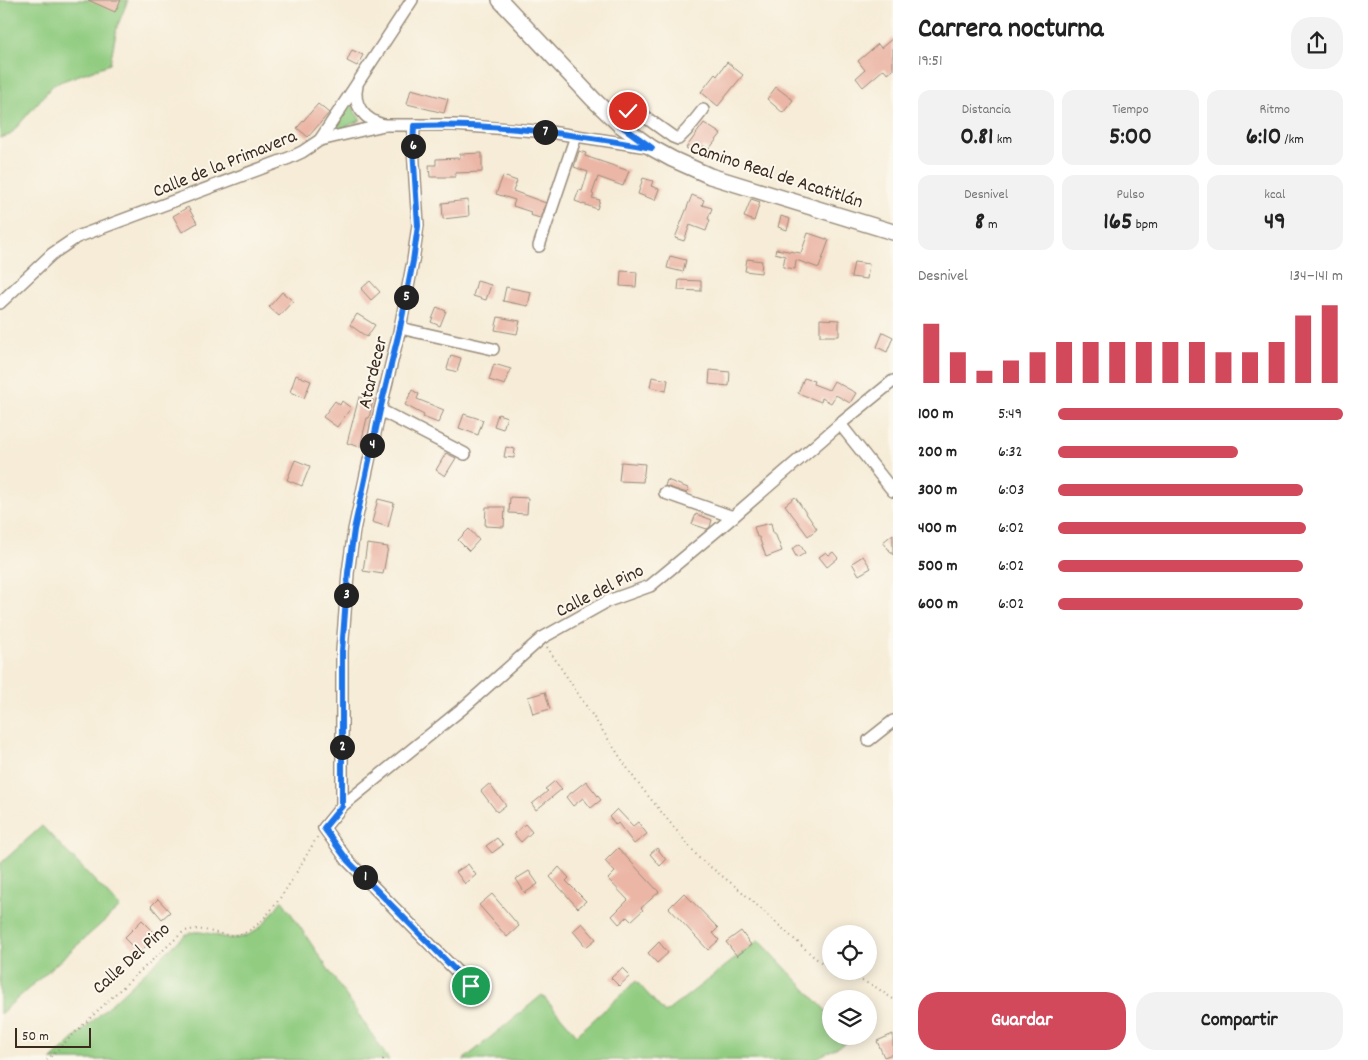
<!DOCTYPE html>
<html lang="es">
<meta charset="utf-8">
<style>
:root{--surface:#fff;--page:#f2f2f2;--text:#222;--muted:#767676;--accent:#d1495b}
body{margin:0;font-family:Dekko,sans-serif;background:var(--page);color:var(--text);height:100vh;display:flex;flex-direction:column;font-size:19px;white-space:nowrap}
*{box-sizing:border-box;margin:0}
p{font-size:16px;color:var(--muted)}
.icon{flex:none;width:28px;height:28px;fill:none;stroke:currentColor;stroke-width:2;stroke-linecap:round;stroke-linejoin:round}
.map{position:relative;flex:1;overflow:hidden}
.drawer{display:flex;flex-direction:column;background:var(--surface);width:475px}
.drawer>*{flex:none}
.fabs{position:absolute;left:822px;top:925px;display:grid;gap:10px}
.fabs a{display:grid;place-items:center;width:55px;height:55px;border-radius:50%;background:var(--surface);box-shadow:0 2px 12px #0003;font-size:25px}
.scale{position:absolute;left:15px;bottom:12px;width:76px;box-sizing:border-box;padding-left:5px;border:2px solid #3b2a1e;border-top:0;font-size:14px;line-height:18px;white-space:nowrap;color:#3b2a1e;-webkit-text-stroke:4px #fbf7ec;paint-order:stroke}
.pin{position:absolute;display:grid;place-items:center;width:42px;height:42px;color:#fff;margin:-21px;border:2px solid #fff;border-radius:50%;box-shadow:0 1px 5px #0007}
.km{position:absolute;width:25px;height:25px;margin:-12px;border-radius:50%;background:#222;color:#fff;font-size:14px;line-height:25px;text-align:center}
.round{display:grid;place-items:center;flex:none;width:52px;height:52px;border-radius:20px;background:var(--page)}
.overview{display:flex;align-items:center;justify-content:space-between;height:85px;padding:0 25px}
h1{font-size:28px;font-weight:800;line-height:38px}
.figures{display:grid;grid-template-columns:repeat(3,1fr);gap:8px;height:85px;padding:5px 25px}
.figures div{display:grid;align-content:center;border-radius:12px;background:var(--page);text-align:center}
.figures b{font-size:25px;font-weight:800}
.figures small{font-size:14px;font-weight:400}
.figures p{font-size:14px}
.chart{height:140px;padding:10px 25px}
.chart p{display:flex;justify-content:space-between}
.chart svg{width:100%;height:90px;margin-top:5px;stroke:var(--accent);stroke-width:6}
.button{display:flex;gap:10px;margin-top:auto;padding:10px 25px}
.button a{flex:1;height:58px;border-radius:20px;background:var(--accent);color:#fff;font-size:20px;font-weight:800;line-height:58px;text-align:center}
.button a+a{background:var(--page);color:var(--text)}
ul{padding:0 25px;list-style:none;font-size:16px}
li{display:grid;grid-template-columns:80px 60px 1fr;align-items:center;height:38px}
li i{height:12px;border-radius:6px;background:var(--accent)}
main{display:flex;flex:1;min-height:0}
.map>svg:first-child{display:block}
.green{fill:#91cc81;stroke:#667b50}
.building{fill:#ebb6a6}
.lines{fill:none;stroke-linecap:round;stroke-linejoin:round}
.street-casing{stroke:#988b7a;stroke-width:14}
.secondary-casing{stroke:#988b7a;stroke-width:18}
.path{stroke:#988b7a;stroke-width:2;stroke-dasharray:1 4;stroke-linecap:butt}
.street{stroke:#fff;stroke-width:11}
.secondary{stroke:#fff;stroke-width:15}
.route-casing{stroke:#fff;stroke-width:10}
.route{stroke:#1a73e8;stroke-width:6}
.labels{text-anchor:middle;stroke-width:4;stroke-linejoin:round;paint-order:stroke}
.street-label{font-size:19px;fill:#3b2a1e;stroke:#fbf7ec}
</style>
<main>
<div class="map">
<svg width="893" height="1060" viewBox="0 0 893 1060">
<rect width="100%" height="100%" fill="#fbf7ec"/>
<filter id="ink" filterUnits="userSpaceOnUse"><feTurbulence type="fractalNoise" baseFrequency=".02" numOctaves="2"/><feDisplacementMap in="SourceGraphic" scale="10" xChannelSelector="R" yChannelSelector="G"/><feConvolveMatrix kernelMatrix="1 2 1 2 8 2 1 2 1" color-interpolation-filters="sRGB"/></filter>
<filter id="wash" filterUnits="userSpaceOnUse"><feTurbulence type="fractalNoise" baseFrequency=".0096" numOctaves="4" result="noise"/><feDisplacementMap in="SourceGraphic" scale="20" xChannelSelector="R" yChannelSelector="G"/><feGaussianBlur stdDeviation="1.12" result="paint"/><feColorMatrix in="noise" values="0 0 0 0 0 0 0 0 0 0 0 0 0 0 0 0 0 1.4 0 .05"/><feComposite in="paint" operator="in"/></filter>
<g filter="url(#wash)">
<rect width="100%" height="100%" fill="#f6ecd7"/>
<g class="green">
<path d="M0,0H128L117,27L110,64L54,84L10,135L0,138Z"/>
<path d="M352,100L355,112L361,120L339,130L336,129L335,127Z"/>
<path d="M42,826L120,907L0,1014V864Z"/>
<path d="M282,900L389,1060H51L185,935C194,930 202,932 211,934C219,936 227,939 235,938C256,938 271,915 282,900Z"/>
<path d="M759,940L831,1016V1036H850L853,1039L813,1060H463L542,995L577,1035L636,981L665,1013Z"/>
</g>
<g id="blocks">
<g class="building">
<path d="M88,0H121L115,12Z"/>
<path d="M893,38V70L888,74L884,69L863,87L856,78L865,70L858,61L878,44L881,48Z"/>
<path d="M352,50L363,55L357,66L347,61Z"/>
<path d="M727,62L743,75L718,106L701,92L715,74L717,76Z"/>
<path d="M776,87L793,100L783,113L767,99Z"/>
<path d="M411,89L448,99L444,113L407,104Z"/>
<path d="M318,104L329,113L308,137L297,128Z"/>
<path d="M704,123L721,134L709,149L703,146L698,154L686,148Z"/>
<path d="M579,151L586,153L585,156L629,171L623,186L598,177L592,194L594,195L592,198L600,200L597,209L575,201L579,190L582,191L588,172L574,167Z"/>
<path d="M482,153V172L455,173V177H430L429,165H436V159L460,158V154Z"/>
<path d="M503,176L517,181L513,191L546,203L540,218L530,215L531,212L513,206L515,200L496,194Z"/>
<path d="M643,178L653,181L651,186L659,189L655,200L638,194Z"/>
<path d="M692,195L704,200L702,205L712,208L708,219L710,220L706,231L690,225L684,241L675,238Z"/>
<path d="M751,199L760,202L754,221L744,217Z"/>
<path d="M468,200L469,216L443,219L442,203Z"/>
<path d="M188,207L197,223L182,232L173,216Z"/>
<path d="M781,216L790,219L787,230L778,227Z"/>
<path d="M808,233L829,240L819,268L796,260L795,269L783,267L785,256L775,253L776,249L801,253Z"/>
<path d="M670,256L686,260L683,272L667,268Z"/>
<path d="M747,259L762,261L761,273L745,271Z"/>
<path d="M854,262L869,264L867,279L851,277Z"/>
<path d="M621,271L637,272L636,287L620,286Z"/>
<path d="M679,280L701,281V291L678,290Z"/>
<path d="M370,281L380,292L371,300L361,289Z"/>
<path d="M477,281L491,285L486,300L473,296Z"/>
<path d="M506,287L531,292L528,306L503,301Z"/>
<path d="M282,292L293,301L279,316L269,307Z"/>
<path d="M437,307L446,311L440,326L431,322Z"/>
<path d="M357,314L375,325L367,337L350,325Z"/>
<path d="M498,317L520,321L517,334L495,330Z"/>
<path d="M820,319L839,320V336H820Z"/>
<path d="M883,332L893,337L887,352L877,347Z"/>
<path d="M451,355L461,358L457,372L447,369Z"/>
<path d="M494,364L511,369L505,385L489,380Z"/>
<path d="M710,370L730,372L729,386L709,384Z"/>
<path d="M296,375L311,381L304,398L290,392Z"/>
<path d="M652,377L668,380L666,391L650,387Z"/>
<path d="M804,378L814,381L813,384L829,390L834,381L856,393L850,403L836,395L831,403L822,398L821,402L798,393Z"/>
<path d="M412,390L419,394L417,399L444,410L438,423L423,417L424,415L405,405Z"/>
<path d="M359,397L373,400L369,418H367L360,447L347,443Z"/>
<path d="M335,401L340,405L342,401L351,408L337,427L323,417Z"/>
<path d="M464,414L483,420L478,435L459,428Z"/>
<path d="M498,414L507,417L503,429L494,426Z"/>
<path d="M506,447L515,449L514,458L504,457Z"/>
<path d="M446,453L456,458L445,476L436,470Z"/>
<path d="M295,460L310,466L302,486L287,480Z"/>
<path d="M621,462L645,464L643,482L619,481Z"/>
<path d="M667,480L688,488L687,493L665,486Z"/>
<path d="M510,497L528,498L527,514L509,513Z"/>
<path d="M795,497L817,529L808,536L785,505Z"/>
<path d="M378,499L394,503L388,527L372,522Z"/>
<path d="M486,507H505L504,527L485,526Z"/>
<path d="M696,514L712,520L710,527L707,529L692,524Z"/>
<path d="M771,523L773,533H775L782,551L766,557L759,537H757L754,527Z"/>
<path d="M469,529L479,540L469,551L458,540Z"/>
<path d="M893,534V555L883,542Z"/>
<path d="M367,544L388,547L383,574L363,571Z"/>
<path d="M800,544L805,553L797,558L792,549Z"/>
<path d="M826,552L829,555L833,552L838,558L827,567L819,557Z"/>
<path d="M863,556L871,568L859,575L852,563Z"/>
<path d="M545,692L550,709L533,714L528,697Z"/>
<path d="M555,781L562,789L536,810L532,804L548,791L545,789Z"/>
<path d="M586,781L601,800L591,808L583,798L573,806L566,797Z"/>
<path d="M489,784L506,805L497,812L481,791Z"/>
<path d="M617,809L633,826L638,822L647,834L634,844L618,823L616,825L609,817Z"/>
<path d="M525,824L532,832L521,842L514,834Z"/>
<path d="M497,838L503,845L492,853L486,846Z"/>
<path d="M618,848L659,892L641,908L643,910L631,921L627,917L619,924L612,916L628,900L608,879L615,872L605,861Z"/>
<path d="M657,848L666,860L660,866L650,854Z"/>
<path d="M468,864L476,875L465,884L456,872Z"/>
<path d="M559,867L569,878L566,881L586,901L578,908L550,877Z"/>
<path d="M529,871L538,884L525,893L516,879Z"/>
<path d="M684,893L718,928L713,933L719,940L708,950L669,908Z"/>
<path d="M492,894L519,926L507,937L479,905Z"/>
<path d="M158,899L170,912L162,919L151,906Z"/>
<path d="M142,920L157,935L139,953L124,938Z"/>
<path d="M582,923L596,939L586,947L573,931Z"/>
<path d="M741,931L751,945L737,956L726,942Z"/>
<path d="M659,942L668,953L657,963L648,953Z"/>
<path d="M622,968L630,976L619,986L611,978Z"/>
<path d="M893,1034V1054L884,1057L877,1041Z"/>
</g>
</g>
</g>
<g filter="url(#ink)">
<use href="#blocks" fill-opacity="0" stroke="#988b7a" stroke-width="1"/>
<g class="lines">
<g class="street-casing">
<g id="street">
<path d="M357,86C352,106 366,121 384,125"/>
<path d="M619,124L628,111L632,109H634L673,137L678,139L687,130L703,110"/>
<path d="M320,140L384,125H454L550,132L648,147"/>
<path d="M539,246L576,136"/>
<path d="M0,303L52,254L77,237L289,158L302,152L320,140L412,0"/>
<path d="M400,328L493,349"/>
<path d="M380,410L465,454"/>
<path d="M840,424L893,491"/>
<path d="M665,493L733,517"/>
<path d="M869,740L893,721"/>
<path d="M342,806V651L348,573L354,530L380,410L400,328L413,261L418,225L413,148L414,126"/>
<path d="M471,986L348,861L324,828L342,806L463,708L542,638L608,601L650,586L727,522L840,424L893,381"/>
</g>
</g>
<g class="secondary-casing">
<path id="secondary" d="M500,0L593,99L619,124L652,148L672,159L710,176L893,232"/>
</g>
<g class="path">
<path d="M547,647L636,781L699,858L740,890L814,957L831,969"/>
<path d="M839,971L874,986L893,999"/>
<path d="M47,1060L113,996L183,932C202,924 218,937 236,935C268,933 302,860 318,836"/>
<path d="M383,1060L384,1055"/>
</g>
<use href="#street" class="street"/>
<use href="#secondary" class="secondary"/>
</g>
</g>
<g class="lines" filter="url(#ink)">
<g class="route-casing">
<path id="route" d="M471,986L348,861L324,828L342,806V651L348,573L354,530L380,410L400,328L413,261L418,226L413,148L414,126C494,123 574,134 652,148L619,124L628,111"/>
</g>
<use href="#route" class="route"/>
</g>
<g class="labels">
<g class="street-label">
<text transform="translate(224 162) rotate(-22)" y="7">Calle de la Primavera</text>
<text transform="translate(777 173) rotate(18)" y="7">Camino Real de Acatitlán</text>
<text transform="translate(371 372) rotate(-76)" y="7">Atardecer</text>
<text transform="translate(599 589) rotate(-27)" y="7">Calle del Pino</text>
<text transform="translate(130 957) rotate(-42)" y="7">Calle Del Pino</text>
</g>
</g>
</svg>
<div class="fabs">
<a><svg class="icon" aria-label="locate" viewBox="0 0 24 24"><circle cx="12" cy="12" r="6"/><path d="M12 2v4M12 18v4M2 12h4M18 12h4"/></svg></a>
<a><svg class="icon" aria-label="layers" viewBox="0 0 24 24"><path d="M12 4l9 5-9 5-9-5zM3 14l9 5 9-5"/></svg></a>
</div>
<div class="scale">50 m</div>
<div class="pin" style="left:471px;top:986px;background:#1e9e55"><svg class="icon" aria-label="arrive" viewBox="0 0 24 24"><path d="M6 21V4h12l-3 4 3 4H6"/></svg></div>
<div class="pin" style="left:628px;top:111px;background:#d93025"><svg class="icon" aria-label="check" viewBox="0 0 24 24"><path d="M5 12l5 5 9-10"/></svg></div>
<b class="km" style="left:365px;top:877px">1</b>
<b class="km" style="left:342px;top:747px">2</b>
<b class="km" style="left:346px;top:595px">3</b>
<b class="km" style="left:372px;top:445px">4</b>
<b class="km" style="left:406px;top:297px">5</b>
<b class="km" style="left:413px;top:146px">6</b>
<b class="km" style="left:545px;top:132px">7</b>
</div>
<section class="drawer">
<div class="overview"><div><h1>Carrera nocturna</h1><p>19:51</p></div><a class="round"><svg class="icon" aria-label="share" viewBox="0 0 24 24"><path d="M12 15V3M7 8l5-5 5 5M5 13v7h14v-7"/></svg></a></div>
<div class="figures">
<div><p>Distancia</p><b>0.81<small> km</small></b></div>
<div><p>Tiempo</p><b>5:00</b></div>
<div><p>Ritmo</p><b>6:10<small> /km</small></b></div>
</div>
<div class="figures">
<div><p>Desnivel</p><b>8<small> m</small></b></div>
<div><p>Pulso</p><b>165<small> bpm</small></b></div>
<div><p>kcal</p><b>49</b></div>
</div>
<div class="chart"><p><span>Desnivel</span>134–141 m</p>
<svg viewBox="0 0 160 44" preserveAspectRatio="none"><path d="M5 44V15M15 44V29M25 44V38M35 44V33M45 44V29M55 44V24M65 44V24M75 44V24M85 44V24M95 44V24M105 44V24M115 44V29M125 44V29M135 44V24M145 44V11M155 44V6"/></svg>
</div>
<ul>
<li><b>100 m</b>5:49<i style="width:100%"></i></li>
<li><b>200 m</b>6:32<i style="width:63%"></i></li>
<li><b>300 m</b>6:03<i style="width:86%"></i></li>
<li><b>400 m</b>6:02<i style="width:87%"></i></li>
<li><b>500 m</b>6:02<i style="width:86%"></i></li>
<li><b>600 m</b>6:02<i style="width:86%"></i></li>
</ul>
<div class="button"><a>Guardar</a><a>Compartir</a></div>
</section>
</main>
